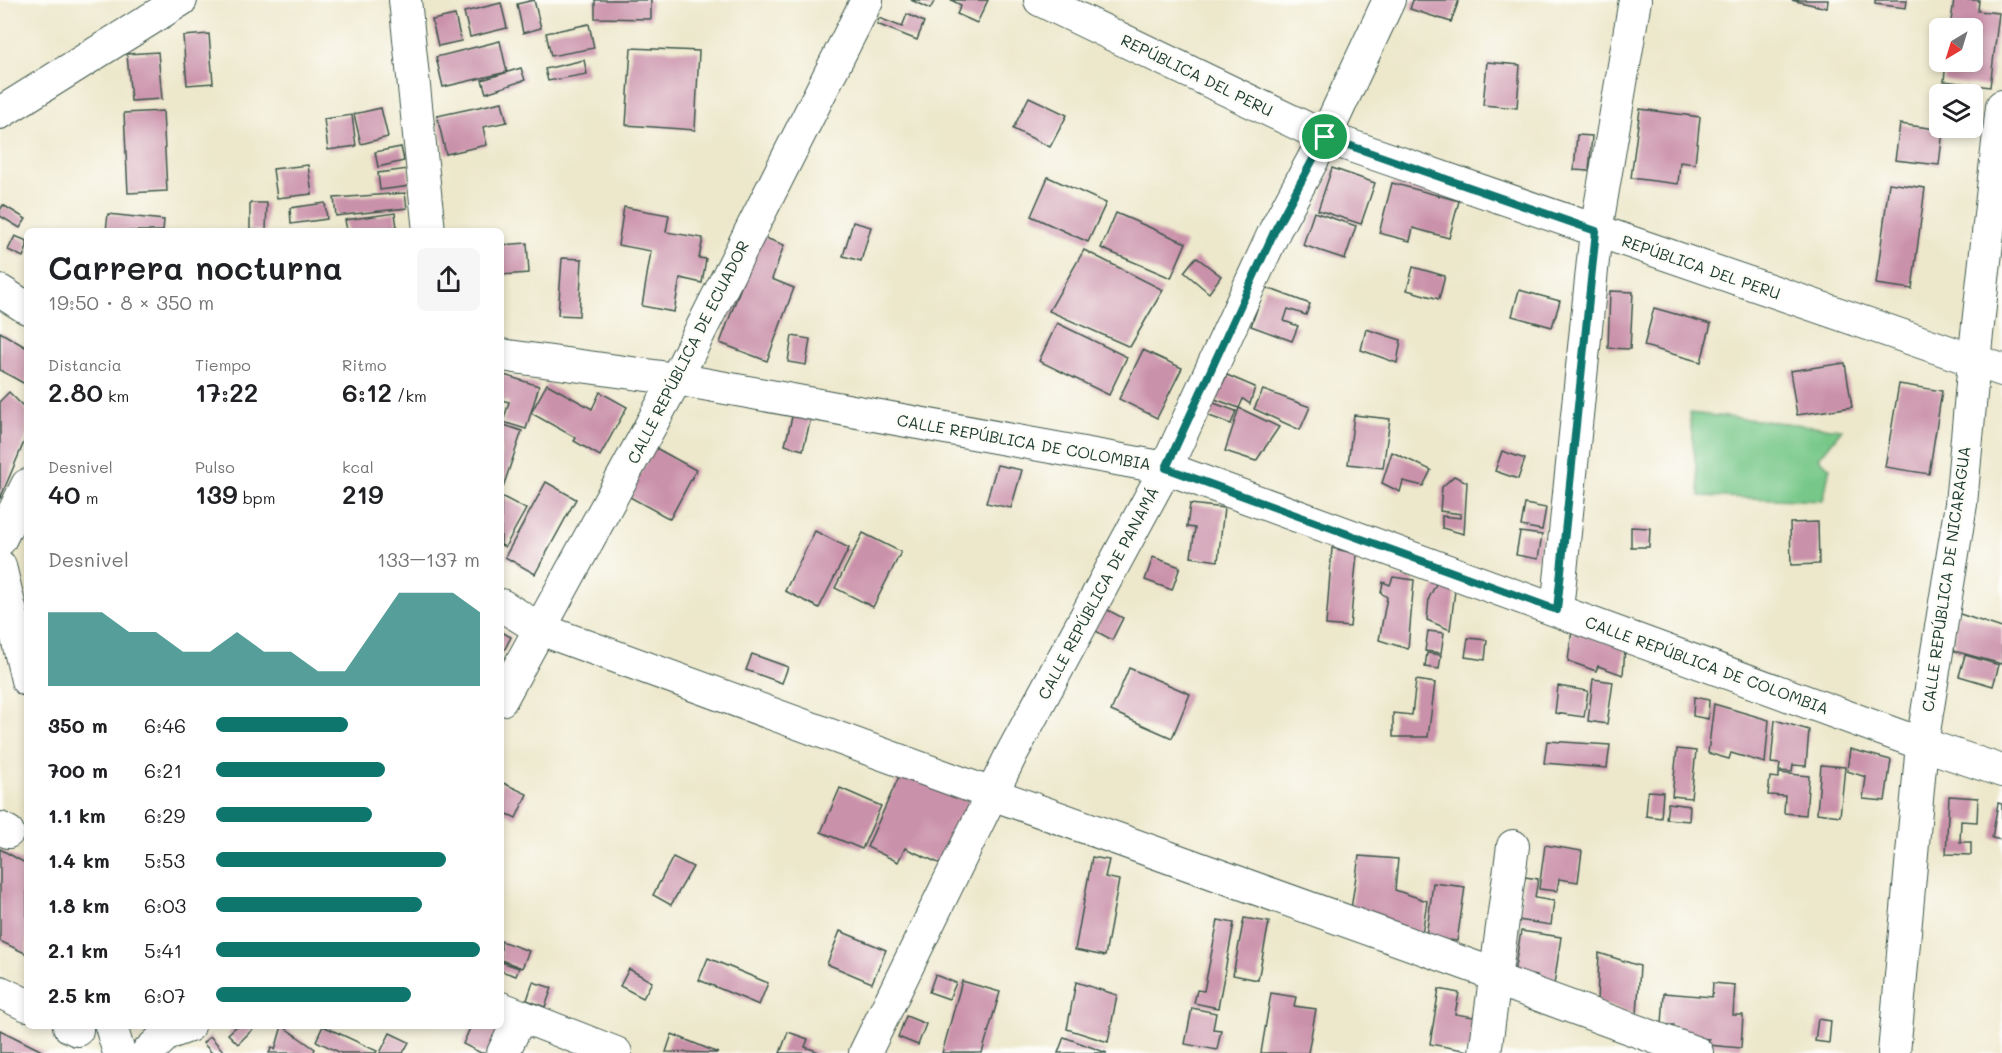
<!DOCTYPE html>
<html lang="es">
<meta charset="utf-8">
<style>
:root{--surface:#fff;--page:#f6f6f6;--text:#202124;--muted:#757577;--accent:#0f766e}
body{margin:0;font-family:Mali,sans-serif;background:var(--page);color:var(--text);height:100vh;display:flex;flex-direction:column;font-size:22px;white-space:nowrap}
*{box-sizing:border-box;margin:0}
p{font-size:20px;color:var(--muted)}
.icon{flex:none;width:33px;height:33px;fill:none;stroke:currentColor;stroke-width:2;stroke-linecap:round;stroke-linejoin:round}
.map{position:relative;flex:1;overflow:hidden}
.details{position:absolute;left:24px;top:228px;width:480px;height:801px;display:flex;flex-direction:column;background:var(--surface);border-radius:9px;box-shadow:0 3px 9px #0003}
.details>*{flex:none}
.needle{width:39px;rotate:218deg}
.fabs{position:absolute;left:1929px;top:18px;display:grid;gap:12px}
.fabs a{display:grid;place-items:center;width:54px;height:54px;border-radius:9px;background:var(--surface);box-shadow:0 3px 9px #0003;font-size:30px}
.pin{position:absolute;display:grid;place-items:center;width:51px;height:51px;color:#fff;margin:-26px;border:3px solid #fff;border-radius:50%;box-shadow:0 2px 6px #0007}
.round{display:grid;place-items:center;flex:none;width:63px;height:63px;border-radius:9px;background:var(--page)}
.head{display:flex;align-items:center;justify-content:space-between;height:102px;padding:0 24px}
h1{font-size:33px;font-weight:600;line-height:45px}
.metrics{display:grid;grid-template-columns:repeat(3,1fr);gap:9px;height:102px;padding:6px 24px}
.metrics div{display:grid;align-content:center}
.metrics b{font-size:26px;font-weight:600}
.metrics small{font-size:16px;font-weight:400}
.metrics p{font-size:16px}
.chart{height:168px;padding:12px 24px}
.chart p{display:flex;justify-content:space-between}
.chart svg{width:100%;height:108px;margin-top:6px;fill:var(--accent);opacity:.7}
ul{padding:0 24px;list-style:none;font-size:20px}
li{display:grid;grid-template-columns:96px 72px 1fr;align-items:center;height:45px}
li i{height:15px;border-radius:8px;background:var(--accent)}
.map>svg:first-child{display:block}
.green{fill:#76c788;stroke:#4a825e;stroke-width:1.5}
.building{fill:#ca92aa}
.lines{fill:none;stroke-linecap:round;stroke-linejoin:round}
.minor-casing{stroke:#3e574b;stroke-width:34}
.minor{stroke:#fff;stroke-width:32}
.route-casing{stroke:#fff;stroke-width:12}
.route{stroke:#0f766e;stroke-width:8}
.labels{text-anchor:middle;stroke-width:5;stroke-linejoin:round;paint-order:stroke}
.street-label{font-size:16px;fill:#1f3d34;stroke:#fdfcf7}
</style>
<div class="map">
<svg width="2002" height="1053" viewBox="0 0 2002 1053">
<rect width="100%" height="100%" fill="#fdfcf7"/>
<filter id="ink" filterUnits="userSpaceOnUse"><feTurbulence type="fractalNoise" baseFrequency=".0167" numOctaves="2"/><feDisplacementMap in="SourceGraphic" scale="12" xChannelSelector="R" yChannelSelector="G"/><feConvolveMatrix kernelMatrix="1 2 1 2 8 2 1 2 1" color-interpolation-filters="sRGB"/></filter>
<filter id="wash" filterUnits="userSpaceOnUse"><feTurbulence type="fractalNoise" baseFrequency=".008" numOctaves="4" result="noise"/><feDisplacementMap in="SourceGraphic" scale="24" xChannelSelector="R" yChannelSelector="G"/><feGaussianBlur stdDeviation="1.35" result="paint"/><feColorMatrix in="noise" values="0 0 0 0 0 0 0 0 0 0 0 0 0 0 0 0 0 1.4 0 .05"/><feComposite in="paint" operator="in"/></filter>
<g filter="url(#wash)">
<rect width="100%" height="100%" fill="#ede8cc"/>
<path class="green" d="M1689,413L1842,429L1819,458L1830,468L1823,501L1700,496Z"/>
<g id="blocks">
<g class="building">
<path d="M534,0L541,28L523,33L517,4Z"/>
<path d="M595,0H651V19L595,18Z"/>
<path d="M911,0H935L930,9Z"/>
<path d="M951,0H988L977,23L957,14L961,5Z"/>
<path d="M1413,0H1459L1451,22L1410,9Z"/>
<path d="M1791,0H1828L1827,8Z"/>
<path d="M1875,0H1907L1906,8L1875,4Z"/>
<path d="M1954,0H1979L1978,11L1999,13L1990,87L1944,81L1946,62H1972V28H1950Z"/>
<path d="M501,3L507,28L470,37L464,12Z"/>
<path d="M907,14L924,22L917,40L877,24L879,18L902,27Z"/>
<path d="M455,15L461,41L438,46L432,20Z"/>
<path d="M589,24L594,48L551,56L546,33Z"/>
<path d="M209,34L213,83L187,85L183,36Z"/>
<path d="M500,41L507,72L443,87L436,57Z"/>
<path d="M631,48L699,51L695,130L626,125Z"/>
<path d="M158,52L162,99L131,101L127,54Z"/>
<path d="M584,60L587,74L548,81L545,69Z"/>
<path d="M1487,62L1520,65L1517,108L1483,105Z"/>
<path d="M521,68L525,80L486,93L482,80Z"/>
<path d="M1941,88L1967,91L1966,94H1940Z"/>
<path d="M1029,97L1067,115L1050,147L1013,129Z"/>
<path d="M502,102L507,122L483,127L487,145L446,154L437,116Z"/>
<path d="M381,108L388,137L361,144L354,114Z"/>
<path d="M1640,109L1700,117L1695,164L1680,162L1678,184L1631,178Z"/>
<path d="M163,111L167,191L128,193L124,113Z"/>
<path d="M352,115L356,146L328,150L324,119Z"/>
<path d="M1900,124L1943,130L1939,165L1895,160Z"/>
<path d="M1577,135L1592,136L1589,171L1574,170Z"/>
<path d="M401,147L404,161L378,167L375,152Z"/>
<path d="M308,165L312,194L277,198L273,169Z"/>
<path d="M1332,168L1375,183L1361,224L1318,210Z"/>
<path d="M408,169L410,186L380,190L378,173Z"/>
<path d="M1048,177L1106,203L1088,242L1031,216Z"/>
<path d="M1392,183L1459,201L1449,238L1413,228L1410,241L1379,233Z"/>
<path d="M1889,183L1925,188L1912,289L1876,284Z"/>
<path d="M405,193L407,208L336,216L334,198Z"/>
<path d="M250,203H267L266,231L250,230Z"/>
<path d="M325,203L327,219L291,224L290,208Z"/>
<path d="M3,205L26,219L20,228L0,216V210Z"/>
<path d="M624,207L669,215L666,232L703,238L699,258L706,259L702,283L680,278L674,312L642,306L651,251L618,245Z"/>
<path d="M1314,212L1356,226L1345,259L1303,245Z"/>
<path d="M395,213L397,227L370,231H347L345,220Z"/>
<path d="M1116,213L1186,243L1171,278L1101,248Z"/>
<path d="M108,214L164,220L163,231H106Z"/>
<path d="M853,222L871,227L861,261L843,256Z"/>
<path d="M15,236L27,241V247L23,257L8,250Z"/>
<path d="M760,236L784,245L772,279L794,288L767,361L720,343Z"/>
<path d="M527,243L529,273L501,275V245Z"/>
<path d="M1084,250L1163,290L1130,347L1049,311Z"/>
<path d="M1196,257L1221,276L1209,293L1184,272Z"/>
<path d="M562,258L582,259L579,316L558,315Z"/>
<path d="M1413,267L1445,276L1439,299L1407,290Z"/>
<path d="M1265,287L1310,304L1306,315L1288,309L1284,321L1298,326L1292,341L1251,326Z"/>
<path d="M1519,290L1560,301L1552,327L1512,316Z"/>
<path d="M1610,291L1633,292L1630,349L1608,348Z"/>
<path d="M1654,308L1711,324L1701,362L1644,346Z"/>
<path d="M1057,323L1127,357L1109,395L1039,361Z"/>
<path d="M1366,329L1401,340L1397,363L1361,350Z"/>
<path d="M0,332L27,348V382L25,384L0,370Z"/>
<path d="M792,336L810,339L806,365L788,362Z"/>
<path d="M1143,350L1182,368L1157,418L1119,399Z"/>
<path d="M1845,363L1852,407L1797,415L1790,371Z"/>
<path d="M501,374L539,386L526,429L503,422L509,402L501,400Z"/>
<path d="M1227,375L1255,387L1250,404L1243,399L1239,408L1215,399Z"/>
<path d="M547,384L592,409L600,392L627,407L600,456L574,441L576,438L531,413Z"/>
<path d="M1899,384L1942,391L1929,474L1885,467Z"/>
<path d="M1263,390L1310,407L1300,430L1254,409Z"/>
<path d="M9,392L27,410V435L0,499V401Z"/>
<path d="M1208,401L1236,411L1231,424L1204,414Z"/>
<path d="M1239,408L1279,427L1256,461L1225,451Z"/>
<path d="M793,413L811,418L803,450L785,445Z"/>
<path d="M1354,415L1390,419L1383,468L1348,464Z"/>
<path d="M501,424L522,431L503,487L501,485Z"/>
<path d="M654,447L696,470L670,519L628,496Z"/>
<path d="M1502,451L1525,459L1518,479L1495,471Z"/>
<path d="M1392,452L1431,470L1423,486L1403,481L1400,492L1382,483Z"/>
<path d="M997,465L1022,470L1011,508L986,503Z"/>
<path d="M1454,476L1467,482L1464,534L1442,528V516L1461,518V514L1440,511L1442,487Z"/>
<path d="M546,482L576,499L535,574L505,557Z"/>
<path d="M501,496L526,509L505,547L501,545Z"/>
<path d="M1190,504L1224,508L1218,561L1191,557L1195,528L1187,527Z"/>
<path d="M1525,504L1546,508L1542,530L1521,526Z"/>
<path d="M1818,522L1819,564L1791,565L1790,523Z"/>
<path d="M1631,527L1650,528L1649,547H1631Z"/>
<path d="M815,531L849,548L819,608L785,591Z"/>
<path d="M1520,532L1542,535L1538,559L1516,555Z"/>
<path d="M863,533L901,552L873,607L835,588Z"/>
<path d="M1332,548L1357,554L1350,627L1326,625Z"/>
<path d="M1153,557L1180,567L1172,590L1145,580Z"/>
<path d="M1393,577L1414,580L1408,649L1379,640L1387,597L1381,593L1383,582L1390,585Z"/>
<path d="M1439,578L1456,583L1450,630L1427,620L1429,598Z"/>
<path d="M1106,609L1123,618L1112,640L1094,630Z"/>
<path d="M1957,613L2002,628V664L1954,651Z"/>
<path d="M1572,630L1625,648L1623,675L1598,666L1596,671L1568,661Z"/>
<path d="M1428,631L1444,633L1441,653L1425,651Z"/>
<path d="M501,632L511,637L501,657Z"/>
<path d="M1468,638L1487,640L1485,660L1465,657Z"/>
<path d="M1427,653L1441,655L1439,669L1425,667Z"/>
<path d="M752,654L788,667L782,683L746,670Z"/>
<path d="M1965,655L1999,665L1993,686L1959,676Z"/>
<path d="M1129,668L1190,694L1172,738L1111,711Z"/>
<path d="M1593,679L1613,682L1607,724L1588,721Z"/>
<path d="M1416,680L1435,683L1428,737H1393V713L1412,715Z"/>
<path d="M1558,686L1588,691L1584,717L1555,713Z"/>
<path d="M1694,697L1709,700L1708,719L1693,716Z"/>
<path d="M1714,704L1769,720L1765,763L1731,753L1729,759L1708,753Z"/>
<path d="M1775,720L1809,730L1806,766L1793,765L1792,772L1779,771L1780,764L1771,763Z"/>
<path d="M1547,741L1610,745L1607,768L1544,763Z"/>
<path d="M1677,749L1696,751L1691,798L1672,796Z"/>
<path d="M1850,749L1891,760L1885,801L1863,799L1866,777L1847,771Z"/>
<path d="M1821,765L1845,767L1840,816L1817,813Z"/>
<path d="M902,770L972,802L943,865L905,848L898,862L867,847Z"/>
<path d="M1779,773L1809,776L1806,815L1784,813L1785,796L1768,795L1770,777L1779,778Z"/>
<path d="M501,782L527,794L516,818L501,811Z"/>
<path d="M840,788L881,806L862,849L821,832Z"/>
<path d="M1648,791L1663,792L1661,818L1646,816Z"/>
<path d="M1949,796L1978,798L1977,822L1961,821L1960,842H1971V855L1946,854Z"/>
<path d="M1668,803L1690,806L1689,821L1666,819Z"/>
<path d="M1998,803L2002,804V840L1992,838Z"/>
<path d="M1545,845L1582,851L1578,882L1559,879L1557,891L1539,889Z"/>
<path d="M0,849L27,864V954L0,941Z"/>
<path d="M1359,856L1398,859L1395,890L1427,901L1422,934L1351,909Z"/>
<path d="M673,857L693,867L671,905L653,895Z"/>
<path d="M1092,857L1109,860L1105,877L1119,880L1105,956L1075,950Z"/>
<path d="M1525,877L1538,879L1535,898L1554,901L1551,925L1518,920Z"/>
<path d="M1433,883L1465,887L1457,941L1426,937Z"/>
<path d="M1244,918L1269,922L1258,980L1233,975Z"/>
<path d="M1218,920L1234,923L1218,1008L1194,1003L1197,990L1204,991Z"/>
<path d="M840,931L886,950L872,983L827,964Z"/>
<path d="M1521,931L1561,937L1554,985L1537,982V976L1514,973Z"/>
<path d="M501,941L529,951L522,968L501,960Z"/>
<path d="M1599,953L1640,966L1637,1015L1597,1002Z"/>
<path d="M708,958L768,983L759,1005L699,980Z"/>
<path d="M501,962L519,968L516,976L501,971Z"/>
<path d="M629,969L652,982L643,998L620,986Z"/>
<path d="M935,975L956,983L949,999L929,992Z"/>
<path d="M962,981L1000,992L982,1053H942Z"/>
<path d="M533,982L552,988L545,1007L527,1000Z"/>
<path d="M1076,982L1117,995L1108,1042L1067,1029Z"/>
<path d="M1713,983L1735,985L1733,1015H1743L1741,1048L1708,1045L1709,1039L1673,1036L1674,1025H1662L1664,993L1712,997Z"/>
<path d="M1439,989L1459,993L1455,1014L1480,1018L1474,1052L1430,1044Z"/>
<path d="M1271,993L1296,997L1294,1006L1316,1009L1308,1053H1261Z"/>
<path d="M1192,1008L1216,1013L1213,1029L1221,1030L1217,1050L1185,1044Z"/>
<path d="M906,1016L926,1024L918,1045L898,1037Z"/>
<path d="M1818,1019L1831,1021L1829,1043L1815,1041Z"/>
<path d="M237,1026H256L238,1044L228,1034Z"/>
<path d="M282,1026L315,1049L313,1053H269L272,1047L275,1050Z"/>
<path d="M323,1026L377,1051L376,1053H341L316,1041Z"/>
<path d="M471,1026H495L500,1029L491,1053H481L463,1044Z"/>
<path d="M0,1030L46,1053H0Z"/>
<path d="M788,1032L808,1039L805,1047L822,1053H780Z"/>
<path d="M390,1033L409,1042L403,1053H380Z"/>
<path d="M672,1034L718,1053L666,1052Z"/>
<path d="M210,1036L225,1053H212L203,1043Z"/>
<path d="M1064,1037L1107,1053H1058Z"/>
</g>
</g>
</g>
<g filter="url(#ink)">
<use href="#blocks" fill-opacity="0" stroke="#3e574b" stroke-width="1.5"/>
<g class="lines">
<g class="minor-casing">
<g id="minor">
<path d="M405,0L429,231"/>
<path d="M1040,0L1325,137L2002,370"/>
<path d="M0,113L181,0"/>
<path d="M0,291L27,308"/>
<path d="M501,355L676,379L1166,468L1922,744L2002,771"/>
<path d="M0,540L27,485"/>
<path d="M0,566L27,680"/>
<path d="M501,605L540,629L992,794L1483,970L1495,979L1697,1053"/>
<path d="M1557,610L1596,231L1635,0"/>
<path d="M501,700L676,379L867,0"/>
<path d="M0,828L8,832"/>
<path d="M0,992L27,1005"/>
<path d="M501,1008L616,1053"/>
<path d="M69,1026L77,1030"/>
<path d="M111,1026L119,1053"/>
<path d="M147,1053L167,1034L189,1026"/>
<path d="M503,1053L521,1016"/>
<path d="M865,1053L1012,753L1166,468L1275,230L1325,137L1389,0"/>
<path d="M1485,1053L1513,846"/>
<path d="M1894,1053L1922,744L1961,504L1974,361L2002,106"/>
</g>
</g>
<use href="#minor" class="minor"/>
</g>
</g>
<g class="lines" filter="url(#ink)">
<g class="route-casing">
<path id="route" d="M1325,137L1596,231L1557,610L1166,468L1275,230Z"/>
</g>
<use href="#route" class="route"/>
</g>
<g class="labels">
<g class="street-label">
<text transform="translate(1197 75) rotate(26)" y="6">REPÚBLICA DEL PERU</text>
<text transform="translate(1701 267) rotate(19)" y="6">REPÚBLICA DEL PERU</text>
<text transform="translate(688 352) rotate(-63)" y="6">CALLE REPÚBLICA DE ECUADOR</text>
<text transform="translate(1024 442) rotate(10)" y="6">CALLE REPÚBLICA DE COLOMBIA</text>
<text transform="translate(1946 579) rotate(-82)" y="6">CALLE REPÚBLICA DE NICARAGUA</text>
<text transform="translate(1098 593) rotate(-62)" y="6">CALLE REPÚBLICA DE PANAMÁ</text>
<text transform="translate(1707 665) rotate(20)" y="6">CALLE REPÚBLICA DE COLOMBIA</text>
</g>
</g>
</svg>
<div class="fabs">
<a><svg class="needle" viewBox="-14 -14 28 28"><path d="M0-13l5 13h-10z" fill="#e53935"/><path d="M0 13l5-13h-10z" fill="#757577"/></svg></a>
<a><svg class="icon" aria-label="layers" viewBox="0 0 24 24"><path d="M12 4l9 5-9 5-9-5zM3 14l9 5 9-5"/></svg></a>
</div>
<div class="pin" style="left:1325px;top:137px;background:#1e9e55"><svg class="icon" aria-label="arrive" viewBox="0 0 24 24"><path d="M6 21V4h12l-3 4 3 4H6"/></svg></div>
<section class="details">
<div class="head"><div><h1>Carrera nocturna</h1><p>19:50 · 8 × 350 m</p></div><a class="round"><svg class="icon" aria-label="share" viewBox="0 0 24 24"><path d="M12 15V3M7 8l5-5 5 5M5 13v7h14v-7"/></svg></a></div>
<div class="metrics">
<div><p>Distancia</p><b>2.80<small> km</small></b></div>
<div><p>Tiempo</p><b>17:22</b></div>
<div><p>Ritmo</p><b>6:12<small> /km</small></b></div>
</div>
<div class="metrics">
<div><p>Desnivel</p><b>40<small> m</small></b></div>
<div><p>Pulso</p><b>139<small> bpm</small></b></div>
<div><p>kcal</p><b>219</b></div>
</div>
<div class="chart"><p><span>Desnivel</span>133–137 m</p>
<svg viewBox="0 0 160 44" preserveAspectRatio="none"><path d="M0 44V14L10 14L20 14L30 22L40 22L50 30L60 30L70 22L80 30L90 30L100 38L110 38L120 22L130 6L140 6L150 6L160 14V44z"/></svg>
</div>
<ul>
<li><b>350 m</b>6:46<i style="width:50%"></i></li>
<li><b>700 m</b>6:21<i style="width:64%"></i></li>
<li><b>1.1 km</b>6:29<i style="width:59%"></i></li>
<li><b>1.4 km</b>5:53<i style="width:87%"></i></li>
<li><b>1.8 km</b>6:03<i style="width:78%"></i></li>
<li><b>2.1 km</b>5:41<i style="width:100%"></i></li>
<li><b>2.5 km</b>6:07<i style="width:74%"></i></li>
</ul>
</section>
</div>
